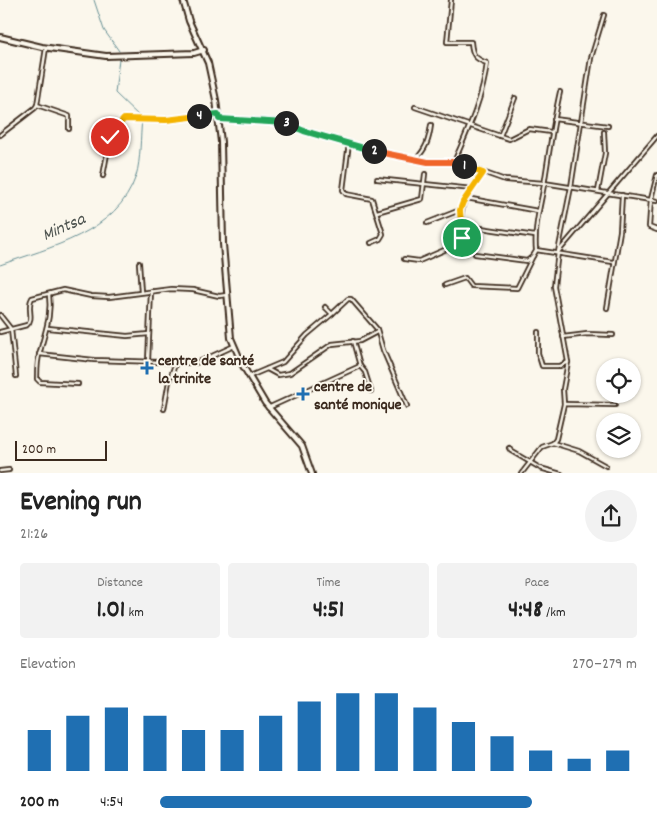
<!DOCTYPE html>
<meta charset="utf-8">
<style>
:root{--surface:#fff;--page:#f2f2f2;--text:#222;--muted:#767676;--accent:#1f6fb2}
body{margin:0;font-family:Dekko,sans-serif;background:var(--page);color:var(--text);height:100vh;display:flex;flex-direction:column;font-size:19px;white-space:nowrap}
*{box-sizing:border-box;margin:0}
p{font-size:16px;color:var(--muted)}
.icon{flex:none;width:28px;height:28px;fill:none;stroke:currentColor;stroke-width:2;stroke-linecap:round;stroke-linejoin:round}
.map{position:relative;height:473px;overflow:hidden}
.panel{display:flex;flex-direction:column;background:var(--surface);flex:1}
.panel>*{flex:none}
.tools{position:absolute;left:596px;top:358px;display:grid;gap:10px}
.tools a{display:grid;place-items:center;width:45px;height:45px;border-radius:50%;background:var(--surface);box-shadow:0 1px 4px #0004;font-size:25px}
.scale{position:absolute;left:15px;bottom:12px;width:92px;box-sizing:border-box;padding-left:5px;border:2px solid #3b2a1e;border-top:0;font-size:14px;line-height:18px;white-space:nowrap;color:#3b2a1e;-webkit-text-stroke:4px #fbf7ec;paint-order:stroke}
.pin{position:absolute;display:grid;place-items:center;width:42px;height:42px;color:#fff;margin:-21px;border:2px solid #fff;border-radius:50%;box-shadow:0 1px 5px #0007}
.km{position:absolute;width:25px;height:25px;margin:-12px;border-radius:50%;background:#222;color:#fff;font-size:14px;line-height:25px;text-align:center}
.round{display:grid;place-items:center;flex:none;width:52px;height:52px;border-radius:26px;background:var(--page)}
.headline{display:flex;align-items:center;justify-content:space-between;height:85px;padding:0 20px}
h1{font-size:28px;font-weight:800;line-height:38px}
.metrics{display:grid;grid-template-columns:repeat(3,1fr);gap:8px;height:85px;padding:5px 20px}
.metrics div{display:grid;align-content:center;border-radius:5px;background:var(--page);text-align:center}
.metrics b{font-size:25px;font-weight:800}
.metrics small{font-size:14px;font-weight:400}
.metrics p{font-size:14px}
.chart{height:140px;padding:10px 20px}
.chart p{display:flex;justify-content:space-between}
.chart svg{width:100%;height:90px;margin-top:5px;stroke:var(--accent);stroke-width:6}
ul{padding:0 20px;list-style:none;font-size:16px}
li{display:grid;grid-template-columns:80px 60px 1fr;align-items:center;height:38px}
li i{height:12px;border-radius:6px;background:var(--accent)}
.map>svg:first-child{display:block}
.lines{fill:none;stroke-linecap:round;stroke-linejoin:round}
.stream{stroke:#689095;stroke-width:1}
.street-casing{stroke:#3b2a1e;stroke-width:6}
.secondary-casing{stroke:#3b2a1e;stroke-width:8}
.street{stroke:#fbf7ec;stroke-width:2.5}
.secondary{stroke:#fbf7ec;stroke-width:4}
.split-1-casing{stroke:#fff;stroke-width:10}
.split-2-casing{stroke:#fff;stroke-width:10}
.split-3-casing{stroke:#fff;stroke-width:10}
.split-4-casing{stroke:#fff;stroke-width:10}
.split-5-casing{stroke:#fff;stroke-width:10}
.split-1{stroke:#f5b400;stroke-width:6}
.split-2{stroke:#f0652b;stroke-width:6}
.split-3{stroke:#22a559;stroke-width:6}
.split-4{stroke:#22a559;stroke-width:6}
.split-5{stroke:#f5b400;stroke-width:6}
.poi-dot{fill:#1f6fb2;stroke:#fbf7ec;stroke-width:2}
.labels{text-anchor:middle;stroke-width:4;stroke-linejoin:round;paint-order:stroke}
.poi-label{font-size:16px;font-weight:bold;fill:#3b2a1e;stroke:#fbf7ec;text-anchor:start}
.water-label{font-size:18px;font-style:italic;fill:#4e5450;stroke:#fbf7ec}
</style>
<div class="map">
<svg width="657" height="474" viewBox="0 0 657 474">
<rect width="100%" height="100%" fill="#fbf7ec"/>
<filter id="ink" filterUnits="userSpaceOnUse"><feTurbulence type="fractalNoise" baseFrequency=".02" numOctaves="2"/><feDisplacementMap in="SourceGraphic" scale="10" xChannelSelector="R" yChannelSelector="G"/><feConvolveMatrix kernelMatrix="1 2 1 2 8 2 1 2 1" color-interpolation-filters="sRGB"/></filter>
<g filter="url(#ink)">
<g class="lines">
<g class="stream">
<path d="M94,0L104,30L119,51"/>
<path d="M0,265C50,247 117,233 136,176C141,159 140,137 142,119L115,93L119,59"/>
</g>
<g class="street-casing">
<g id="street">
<path d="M451,0L447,42H471C472,55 475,59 487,63C483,98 468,130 454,162"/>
<path d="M560,92C553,123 549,154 544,185C540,207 534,228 536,250L613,262"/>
<path d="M37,105L69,116V129"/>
<path d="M415,107L509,139L529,129L551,132"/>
<path d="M219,119L284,122L304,131L378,152L428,162H454L505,180L544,183L657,201"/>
<path d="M554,119L608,126"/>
<path d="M0,135L35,108L37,105L46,48"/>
<path d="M500,136L515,98"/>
<path d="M349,143L343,190L346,194L372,199L383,234L380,239L371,243"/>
<path d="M416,159C426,149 429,140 431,125"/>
<path d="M483,173C468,194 461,198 461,225L535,236"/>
<path d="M657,175L651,199L649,227L657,230"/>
<path d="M103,176L110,137L114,130L124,119L166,120L217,114"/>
<path d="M377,179L472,189"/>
<path d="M598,191L605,153L604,132"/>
<path d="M466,198L538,211"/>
<path d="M377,212L422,199L425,174"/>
<path d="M427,223L460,210"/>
<path d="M559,251L657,136"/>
<path d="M475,254L527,261L533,256L536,251"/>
<path d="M404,259L419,261L456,245L462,240L461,226"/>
<path d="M139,263L141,292"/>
<path d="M445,285L465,278L471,286L517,288L533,256"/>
<path d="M49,294C52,316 45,331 40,352C37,360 37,370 37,379L40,382L78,384"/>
<path d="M607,308L620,231L622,195"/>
<path d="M332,314L348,299H351L377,329L383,350L407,406"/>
<path d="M0,315L11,329L16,376"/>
<path d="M48,328L127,336L149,334"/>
<path d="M0,332L27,325C35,318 26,308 32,298L63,290L91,296L109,297L171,289L193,290L219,296L227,295"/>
<path d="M538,332V353L542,366H560L568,362"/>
<path d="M563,337L587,334L613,335"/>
<path d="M39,354L94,360L193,363L199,362L234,346"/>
<path d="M148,361L151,291"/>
<path d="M360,366L365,372L371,391"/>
<path d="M267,369L278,375L290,373L332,344L360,341L377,332"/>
<path d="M250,376L283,362L307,335L332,314L325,307"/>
<path d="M564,404L563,389L568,362L554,286L558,252L571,187L591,58L604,15"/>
<path d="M268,408L360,366L353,341"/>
<path d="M164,409L169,381L176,362"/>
<path d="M553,443L579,451L606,466"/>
<path d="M509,448L511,451L540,468L561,474"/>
<path d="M0,471L9,470"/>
<path d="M521,474L542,447L553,443L556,439L564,404L615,405"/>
</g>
</g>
<g class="secondary-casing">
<g id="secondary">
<path d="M183,0L189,21L208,63L216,100L221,142L223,244L231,338L243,366L265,403L302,446L312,474"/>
<path d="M0,37L42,47L106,56L194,53L204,50"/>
</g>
</g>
<use href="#street" class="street"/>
<use href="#secondary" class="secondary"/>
</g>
</g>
<g class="lines" filter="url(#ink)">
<g class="split-1-casing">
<path id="split-1" d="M462,238L460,210L463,202L483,173L464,166"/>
</g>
<g class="split-2-casing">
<path id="split-2" d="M374,151L428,162H454L464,166"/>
</g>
<g class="split-3-casing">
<path id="split-3" d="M286,123L304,131L374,151"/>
</g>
<g class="split-4-casing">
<path id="split-4" d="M199,116L218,114L219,119L286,123"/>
</g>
<g class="split-5-casing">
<path id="split-5" d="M110,137L114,130L124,119L166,120L199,116"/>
</g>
<use href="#split-1" class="split-1"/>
<use href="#split-2" class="split-2"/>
<use href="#split-3" class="split-3"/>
<use href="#split-4" class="split-4"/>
<use href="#split-5" class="split-5"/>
</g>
<g class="poi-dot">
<path d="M144.5 360.5h5v5h5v5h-5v5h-5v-5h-5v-5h5z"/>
<path d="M300.5 386.5h5v5h5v5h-5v5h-5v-5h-5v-5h5z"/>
</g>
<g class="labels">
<g class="poi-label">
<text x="158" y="365">centre de santé<tspan x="158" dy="18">la trinite</tspan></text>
<text x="314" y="391">centre de<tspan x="314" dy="18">santé monique</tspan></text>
</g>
<g class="water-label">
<text transform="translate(63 226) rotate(-24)" y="6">Mintsa</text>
</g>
</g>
</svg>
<div class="tools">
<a><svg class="icon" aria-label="locate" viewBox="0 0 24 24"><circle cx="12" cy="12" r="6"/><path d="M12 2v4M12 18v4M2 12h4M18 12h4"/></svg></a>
<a><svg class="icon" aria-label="layers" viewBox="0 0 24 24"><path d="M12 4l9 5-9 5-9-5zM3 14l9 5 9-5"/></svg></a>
</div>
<div class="scale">200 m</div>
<div class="pin" style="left:462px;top:238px;background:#1e9e55"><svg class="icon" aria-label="arrive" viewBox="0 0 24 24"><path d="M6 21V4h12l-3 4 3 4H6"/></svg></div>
<div class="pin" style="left:110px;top:137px;background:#d93025"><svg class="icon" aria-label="check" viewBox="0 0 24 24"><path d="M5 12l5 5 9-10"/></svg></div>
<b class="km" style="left:464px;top:166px">1</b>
<b class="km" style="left:374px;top:151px">2</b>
<b class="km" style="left:286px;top:123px">3</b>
<b class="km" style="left:199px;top:116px">4</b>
</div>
<section class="panel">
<div class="headline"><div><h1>Evening run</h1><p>21:26</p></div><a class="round"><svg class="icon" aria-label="share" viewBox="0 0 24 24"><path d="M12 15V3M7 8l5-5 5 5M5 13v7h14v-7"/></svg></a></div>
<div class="metrics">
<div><p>Distance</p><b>1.01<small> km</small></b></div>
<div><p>Time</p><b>4:51</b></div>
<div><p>Pace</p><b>4:48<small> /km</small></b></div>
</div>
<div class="chart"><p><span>Elevation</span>270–279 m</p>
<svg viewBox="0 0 160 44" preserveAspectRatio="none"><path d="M5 44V24M15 44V17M25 44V13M35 44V17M45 44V24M55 44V24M65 44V17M75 44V10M85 44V6M95 44V6M105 44V13M115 44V20M125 44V27M135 44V34M145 44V38M155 44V34"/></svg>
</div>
<ul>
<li><b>200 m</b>4:54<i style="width:78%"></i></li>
</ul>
</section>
